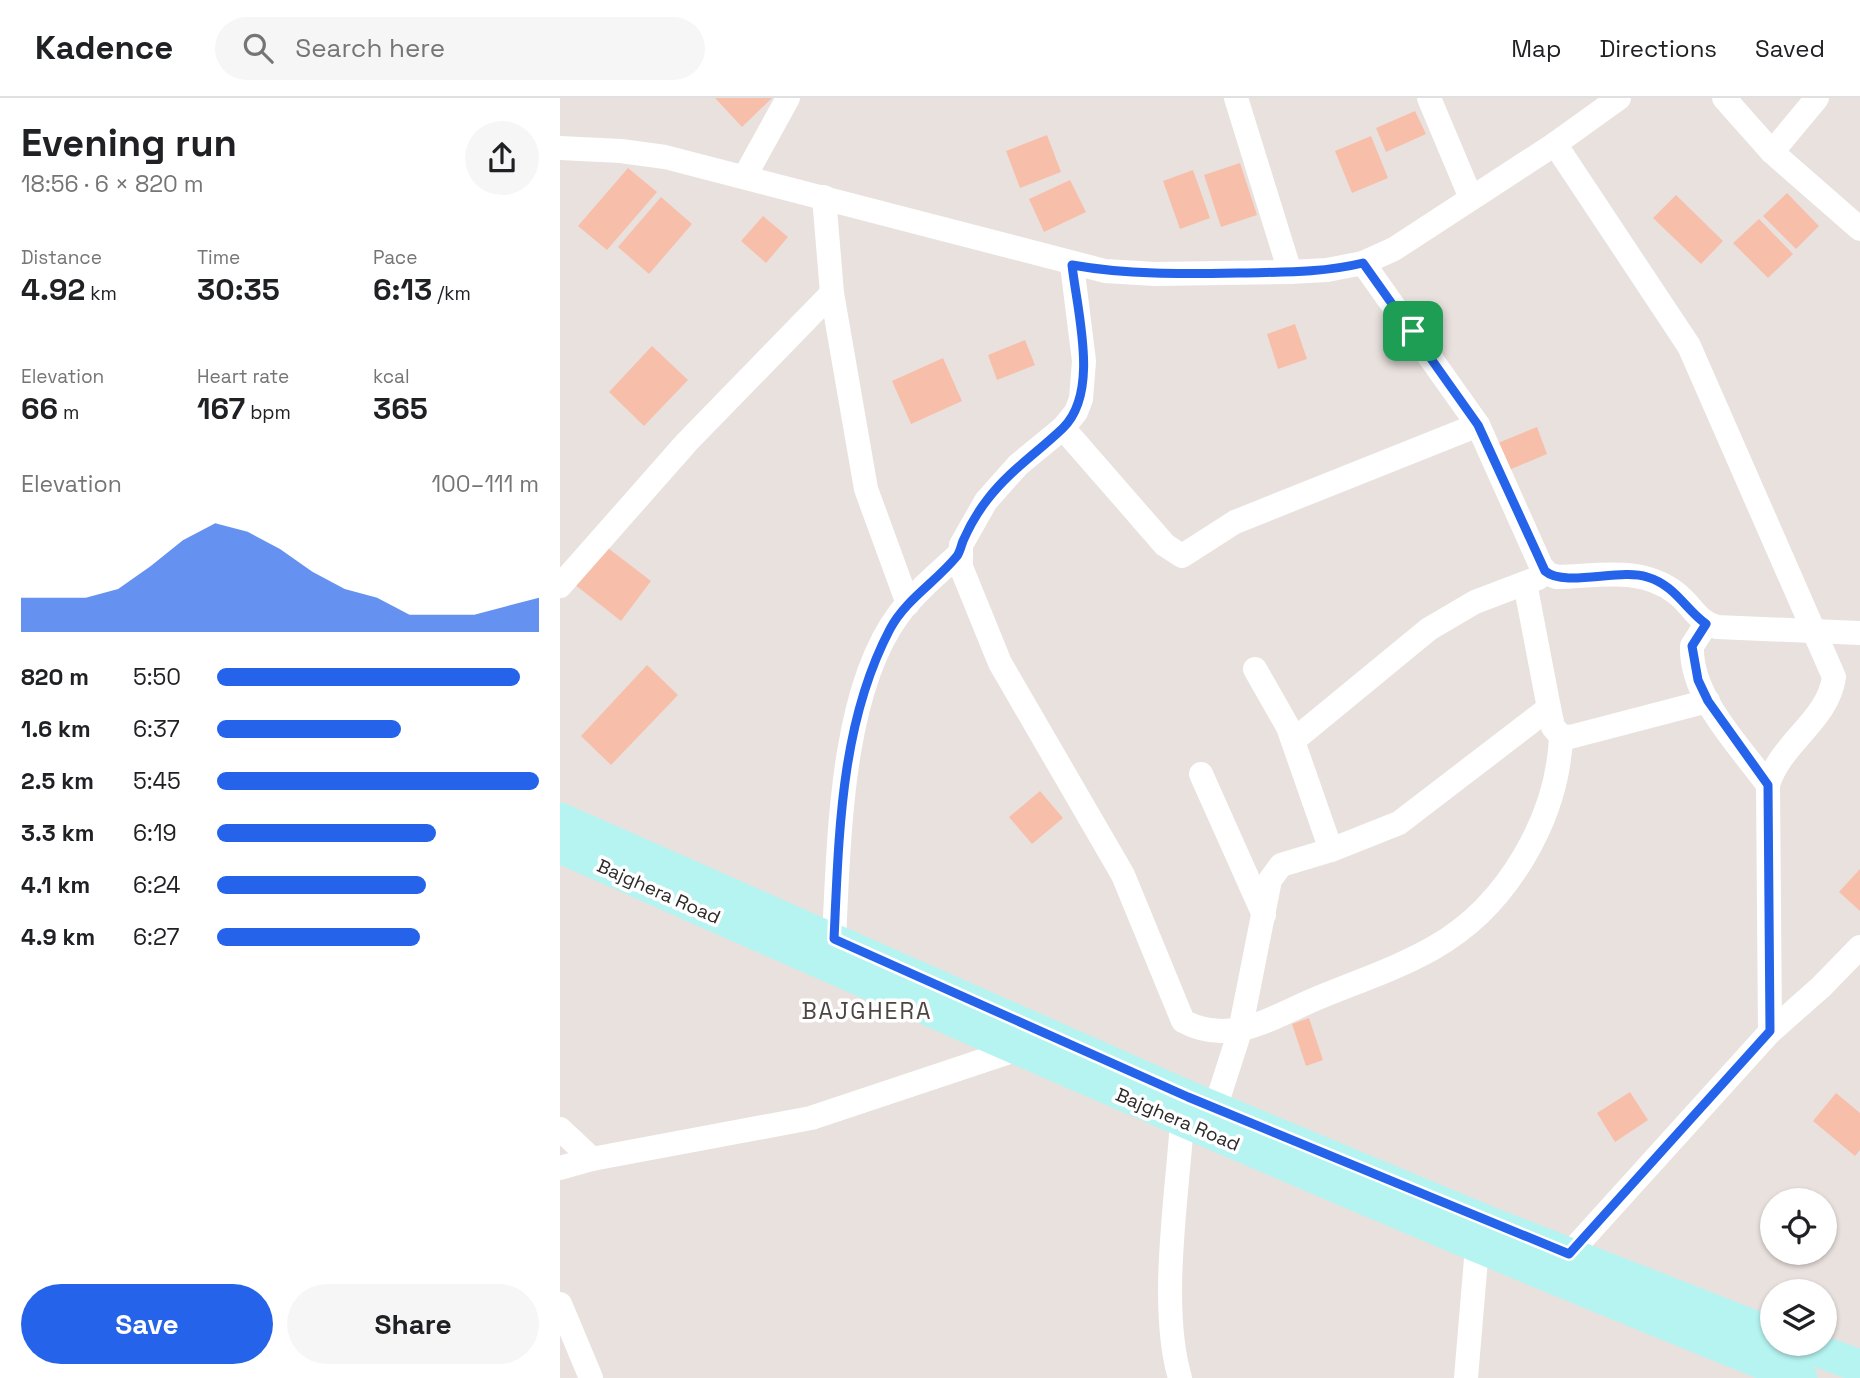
<!DOCTYPE html>
<meta charset="utf-8">
<style>
:root{--surface:#fff;--page:#f6f6f6;--text:#202124;--muted:#757577;--line:#e0e0e0;--accent:#2563eb}
body{margin:0;font-family:"Space Grotesk",sans-serif;background:var(--page);color:var(--text);height:100vh;display:flex;flex-direction:column;font-size:26px;white-space:nowrap}
*{box-sizing:border-box;margin:0}
p{font-size:23px;color:var(--muted)}
.icon{flex:none;width:38px;height:38px;fill:none;stroke:currentColor;stroke-width:2;stroke-linecap:round;stroke-linejoin:round}
.map{position:relative;flex:1;overflow:hidden}
.sheet{display:flex;flex-direction:column;background:var(--surface);width:560px}
.sheet>*{flex:none}
.buttons{position:absolute;left:1200px;top:1090px;display:grid;gap:14px}
.buttons a{display:grid;place-items:center;width:77px;height:77px;border-radius:50%;background:var(--surface);box-shadow:0 2px 5px #0004;font-size:35px}
.pin{position:absolute;display:grid;place-items:center;width:60px;height:60px;color:#fff;margin:-30px;border-radius:14px;box-shadow:0 4px 10px #0006}
.round{display:grid;place-items:center;flex:none;width:74px;height:74px;border-radius:37px;background:var(--page)}
.head{display:flex;align-items:center;justify-content:space-between;height:119px;padding:0 21px}
h1{font-size:38px;font-weight:600;line-height:52px}
.stats{display:grid;grid-template-columns:repeat(3,1fr);gap:10px;height:119px;padding:7px 21px}
.stats div{display:grid;align-content:center}
.stats b{font-size:30px;font-weight:600}
.stats small{font-size:19px;font-weight:400}
.stats p{font-size:19px}
.chart{height:196px;padding:14px 21px}
.chart p{display:flex;justify-content:space-between}
.chart svg{width:100%;height:126px;margin-top:7px;fill:var(--accent);opacity:.7}
.primary-button{display:flex;gap:14px;margin-top:auto;padding:14px 21px}
.primary-button a{flex:1;height:80px;border-radius:42px;background:var(--accent);color:#fff;font-size:28px;font-weight:600;line-height:80px;text-align:center}
.primary-button a+a{background:var(--page);color:var(--text)}
ul{padding:0 21px;list-style:none;font-size:23px}
li{display:grid;grid-template-columns:112px 84px 1fr;align-items:center;height:52px}
li i{height:18px;border-radius:9px;background:var(--accent)}
header{display:flex;align-items:center;gap:42px;box-sizing:border-box;height:98px;padding:0 35px;background:var(--surface);border-bottom:2px solid var(--line)}
header strong{font-size:33px}
nav{display:flex;gap:38px;margin-inline-start:auto;font-size:24px}
.search{width:490px;height:63px;background:var(--page);display:flex;align-items:center;gap:18px;box-sizing:border-box;padding:0 24px;border-radius:38px;color:var(--muted);font-size:26px}
main{display:flex;flex:1;min-height:0}
.map>svg:first-child{display:block}
.building{fill:#f7bfaa}
.lines{fill:none;stroke-linecap:round;stroke-linejoin:round}
.street{stroke:#fff;stroke-width:24}
.secondary{stroke:#b6f4f1;stroke-width:33}
.route-casing{stroke:#fff;stroke-width:14}
.route{stroke:#2563eb;stroke-width:9}
.labels{text-anchor:middle;stroke-width:7;stroke-linejoin:round;paint-order:stroke}
.street-label{font-size:19px;fill:#2d2a29;stroke:#fff}
.quarter-label{font-size:23px;letter-spacing:2px;fill:#4c4542;stroke:#fff}
</style>
<header>
<strong>Kadence</strong>
<div class="search"><svg class="icon" aria-label="search" viewBox="0 0 24 24"><circle cx="10" cy="10" r="6"/><path d="M15 15l6 6"/></svg>Search here</div>
<nav><a>Map</a><a>Directions</a><a>Saved</a></nav>
</header>
<main>
<section class="sheet">
<div class="head"><div><h1>Evening run</h1><p>18:56 · 6 × 820 m</p></div><a class="round"><svg class="icon" aria-label="share" viewBox="0 0 24 24"><path d="M12 15V3M7 8l5-5 5 5M5 13v7h14v-7"/></svg></a></div>
<div class="stats">
<div><p>Distance</p><b>4.92<small> km</small></b></div>
<div><p>Time</p><b>30:35</b></div>
<div><p>Pace</p><b>6:13<small> /km</small></b></div>
</div>
<div class="stats">
<div><p>Elevation</p><b>66<small> m</small></b></div>
<div><p>Heart rate</p><b>167<small> bpm</small></b></div>
<div><p>kcal</p><b>365</b></div>
</div>
<div class="chart"><p><span>Elevation</span>100–111 m</p>
<svg viewBox="0 0 160 44" preserveAspectRatio="none"><path d="M0 44V32L10 32L20 32L30 29L40 21L50 12L60 6L70 9L80 15L90 23L100 29L110 32L120 38L130 38L140 38L150 35L160 32V44z"/></svg>
</div>
<ul>
<li><b>820 m</b>5:50<i style="width:94%"></i></li>
<li><b>1.6 km</b>6:37<i style="width:57%"></i></li>
<li><b>2.5 km</b>5:45<i style="width:100%"></i></li>
<li><b>3.3 km</b>6:19<i style="width:68%"></i></li>
<li><b>4.1 km</b>6:24<i style="width:65%"></i></li>
<li><b>4.9 km</b>6:27<i style="width:63%"></i></li>
</ul>
<div class="primary-button"><a>Save</a><a>Share</a></div>
</section>
<div class="map">
<svg width="1300" height="1280" viewBox="0 0 1300 1280">
<rect width="100%" height="100%" fill="#e9e1de"/>
<g class="building">
<path d="M155,0H212L182,29Z"/>
<path d="M855,13L866,36L826,54L816,30Z"/>
<path d="M487,37L501,74L460,90L446,53Z"/>
<path d="M811,38L828,80L792,95L775,53Z"/>
<path d="M680,65L697,117L661,129L644,77Z"/>
<path d="M68,70L97,94L47,152L18,128Z"/>
<path d="M633,72L650,120L620,131L603,83Z"/>
<path d="M510,82L526,114L484,134L469,101Z"/>
<path d="M1227,95L1259,128L1236,151L1203,118Z"/>
<path d="M1116,97L1163,143L1141,166L1093,120Z"/>
<path d="M101,99L132,126L89,176L58,149Z"/>
<path d="M203,118L228,139L206,165L181,143Z"/>
<path d="M1199,121L1233,156L1208,180L1173,145Z"/>
<path d="M735,226L747,261L718,271L707,236Z"/>
<path d="M465,242L475,267L437,282L428,257Z"/>
<path d="M92,248L128,282L84,328L49,294Z"/>
<path d="M383,260L402,303L351,326L332,283Z"/>
<path d="M977,329L987,356L949,372L938,345Z"/>
<path d="M44,447L91,483L61,523L14,486Z"/>
<path d="M87,567L118,597L51,667L21,638Z"/>
<path d="M480,693L503,720L472,746L449,719Z"/>
<path d="M1300,771V813L1279,794Z"/>
<path d="M749,920L763,962L746,968L732,926Z"/>
<path d="M1070,994L1088,1022L1055,1044L1037,1015Z"/>
<path d="M1276,995L1300,1015V1052L1295,1058L1253,1023Z"/>
</g>
<g class="lines">
<g class="street">
<path d="M676,0L730,174"/>
<path d="M869,0L911,100"/>
<path d="M1164,0L1212,54L1300,131"/>
<path d="M995,46L1129,248L1274,579C1268,623 1220,645 1208,687L1210,934"/>
<path d="M0,50L61,53L105,59L545,173L595,176L730,174L767,172L803,165L834,151L995,46L1059,0"/>
<path d="M1212,54L1257,0"/>
<path d="M185,78L228,0"/>
<path d="M264,99L272,195L306,391L348,506"/>
<path d="M803,165L918,327L981,468L988,476L997,479C1039,478 1081,468 1116,495C1132,507 1137,524 1157,529L1300,535"/>
<path d="M512,167L524,263L521,301L516,314L503,330L458,367L426,403L401,447V469L440,565L563,777L623,923C669,948 709,921 753,902C793,885 837,871 875,849C947,808 998,720 1001,638"/>
<path d="M503,330L605,447L622,458L675,424L918,327"/>
<path d="M965,485L989,610L993,629L1001,638L1010,639L1148,603"/>
<path d="M0,488L127,344L272,195"/>
<path d="M1146,526L1132,548C1130,599 1180,648 1208,687"/>
<path d="M695,571L728,629L771,752"/>
<path d="M734,642L869,531L915,504L978,480"/>
<path d="M641,676L704,817"/>
<path d="M274,841C279,745 280,595 339,516C355,494 379,475 399,456"/>
<path d="M650,1026L680,933L710,782L721,767L771,752L839,725L989,610"/>
<path d="M0,1031L32,1061"/>
<path d="M0,1070L32,1061L251,1020L455,952"/>
<path d="M1009,1156L1210,934L1261,889L1300,849"/>
<path d="M0,1206L31,1280"/>
<path d="M620,1280C599,1209 617,1099 622,1024L626,1006"/>
<path d="M906,1280L917,1149"/>
</g>
<g class="secondary">
<path d="M0,721L628,999L927,1124L1213,1236"/>
<path d="M0,749C412,931 823,1114 1241,1280"/>
<path d="M1239,1246L1300,1268"/>
</g>
</g>
<g class="lines">
<g class="route-casing">
<path id="route" d="M803,165L918,327L985,473C1005,490 1060,470 1087,479C1115,487 1125,511 1146,526L1132,548L1138,582L1148,603L1208,687L1210,933L1009,1156L628,999L274,841C279,737 280,626 330,531C346,501 376,484 397,458C400,454 401,448 403,443C409,429 417,415 427,402C449,373 477,355 503,330C540,294 517,213 512,167C568,177 622,176 679,175C721,174 762,175 803,165Z"/>
</g>
<use href="#route" class="route"/>
</g>
<g class="labels">
<g class="street-label">
<text transform="translate(99 793) rotate(24)" y="7">Bajghera Road</text>
<text transform="translate(618 1021) rotate(23)" y="7">Bajghera Road</text>
</g>
<g class="quarter-label">
<text x="307" y="921">BAJGHERA</text>
</g>
</g>
</svg>
<div class="buttons">
<a><svg class="icon" aria-label="locate" viewBox="0 0 24 24"><circle cx="12" cy="12" r="6"/><path d="M12 2v4M12 18v4M2 12h4M18 12h4"/></svg></a>
<a><svg class="icon" aria-label="layers" viewBox="0 0 24 24"><path d="M12 4l9 5-9 5-9-5zM3 14l9 5 9-5"/></svg></a>
</div>
<div class="pin" style="left:853px;top:233px;background:#1e9e55"><svg class="icon" aria-label="arrive" viewBox="0 0 24 24"><path d="M6 21V4h12l-3 4 3 4H6"/></svg></div>
</div>
</main>
